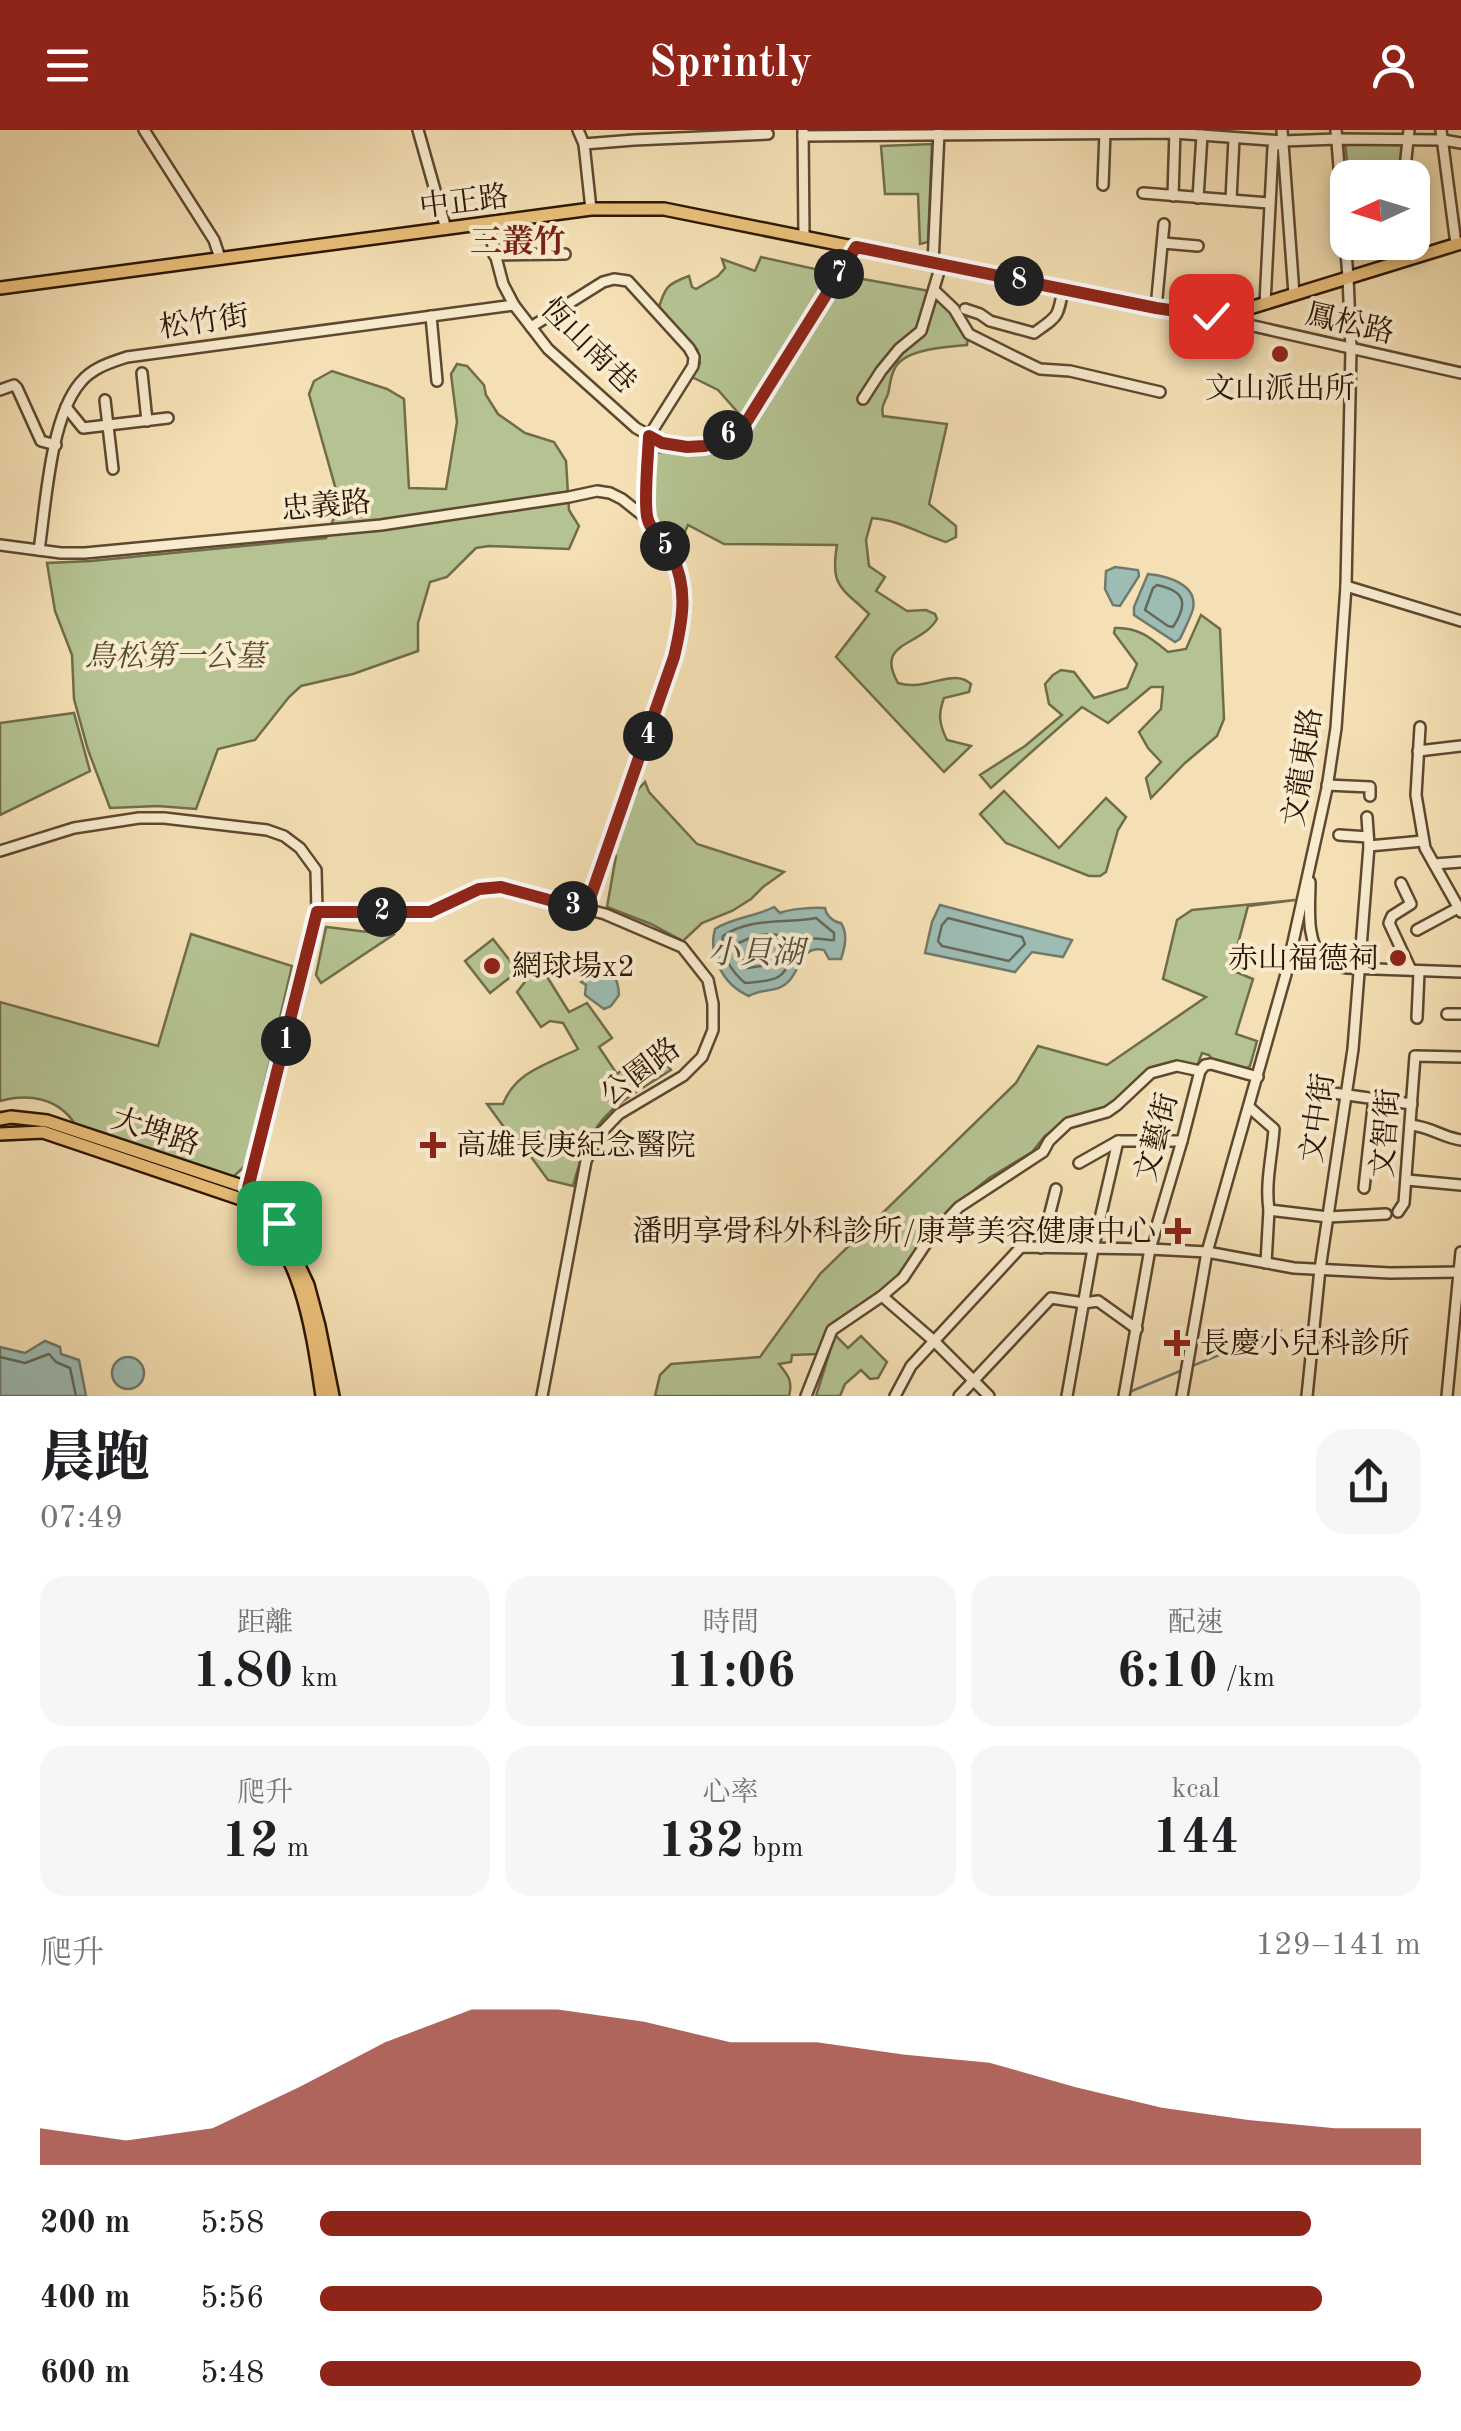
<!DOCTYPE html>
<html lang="zh-TW">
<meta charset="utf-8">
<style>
:root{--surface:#fff;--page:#f6f6f6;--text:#202124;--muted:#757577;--accent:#8f2418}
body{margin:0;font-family:"Old Standard TT","Noto Serif TC",serif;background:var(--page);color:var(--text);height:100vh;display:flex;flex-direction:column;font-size:38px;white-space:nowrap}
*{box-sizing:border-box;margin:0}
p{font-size:32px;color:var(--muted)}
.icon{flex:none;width:55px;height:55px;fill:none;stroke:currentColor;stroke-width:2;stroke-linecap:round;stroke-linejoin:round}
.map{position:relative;height:1266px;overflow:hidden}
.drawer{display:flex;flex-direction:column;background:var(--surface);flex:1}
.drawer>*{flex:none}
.needle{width:65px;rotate:266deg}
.buttons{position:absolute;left:1330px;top:30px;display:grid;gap:20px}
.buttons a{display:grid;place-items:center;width:100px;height:100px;border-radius:20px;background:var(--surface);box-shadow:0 5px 15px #0003;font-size:50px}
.pin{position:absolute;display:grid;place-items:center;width:85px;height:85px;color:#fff;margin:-42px;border-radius:20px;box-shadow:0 5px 15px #0006}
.km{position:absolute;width:50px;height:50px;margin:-25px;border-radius:50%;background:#222;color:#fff;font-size:28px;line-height:50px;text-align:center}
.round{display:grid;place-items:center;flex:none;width:105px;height:105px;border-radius:30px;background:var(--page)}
.head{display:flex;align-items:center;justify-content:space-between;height:170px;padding:0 40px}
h1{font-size:55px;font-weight:800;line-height:75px}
.figures{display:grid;grid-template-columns:repeat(3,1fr);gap:15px;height:170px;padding:10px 40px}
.figures div{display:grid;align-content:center;border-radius:25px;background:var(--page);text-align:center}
.figures b{font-size:50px;font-weight:800}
.figures small{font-size:28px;font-weight:400}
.figures p{font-size:28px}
.chart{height:280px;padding:20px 40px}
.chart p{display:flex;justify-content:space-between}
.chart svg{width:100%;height:180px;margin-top:10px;fill:var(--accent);opacity:.7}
ul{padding:0 40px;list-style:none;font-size:32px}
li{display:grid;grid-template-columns:160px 120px 1fr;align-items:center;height:75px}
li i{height:25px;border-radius:12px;background:var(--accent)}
header{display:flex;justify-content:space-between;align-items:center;height:130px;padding:0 40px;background:var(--accent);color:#fff;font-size:45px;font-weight:800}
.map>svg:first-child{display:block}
.green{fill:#b5c392;stroke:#706c4a;stroke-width:2.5}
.water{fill:#9dbcb3;stroke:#707a6d;stroke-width:2.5}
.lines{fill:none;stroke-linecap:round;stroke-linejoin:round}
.shore{stroke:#64695b;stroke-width:2.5}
.stream{stroke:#707a6d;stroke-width:2.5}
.minor-casing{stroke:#5e482f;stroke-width:14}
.major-casing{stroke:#2c1603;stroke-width:16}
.minor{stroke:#f8ebce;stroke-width:9}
.major{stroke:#eac07a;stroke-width:11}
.route-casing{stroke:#fff;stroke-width:20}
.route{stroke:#8f2418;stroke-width:12}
.poi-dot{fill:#8f2418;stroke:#f8ebce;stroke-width:4}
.labels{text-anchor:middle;stroke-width:8;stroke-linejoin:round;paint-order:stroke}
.street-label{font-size:30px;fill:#2c1603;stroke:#f8ebce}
.poi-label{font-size:30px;fill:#2c1603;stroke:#f8ebce;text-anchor:start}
.park-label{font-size:30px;font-style:italic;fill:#554a2e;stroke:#f8ebce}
.neighbourhood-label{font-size:32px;font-weight:bold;fill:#7a1f14;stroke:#f8ebce}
.water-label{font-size:32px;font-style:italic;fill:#545041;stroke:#f8ebce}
</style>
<header><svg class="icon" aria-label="menu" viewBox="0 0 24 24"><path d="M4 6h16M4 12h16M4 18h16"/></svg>Sprintly<svg class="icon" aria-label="person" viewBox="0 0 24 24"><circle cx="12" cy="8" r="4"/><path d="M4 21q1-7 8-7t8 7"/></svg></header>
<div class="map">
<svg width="1461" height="1266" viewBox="0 0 1461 1266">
<rect width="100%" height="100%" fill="#f4e0b4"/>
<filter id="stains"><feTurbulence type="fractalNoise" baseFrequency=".002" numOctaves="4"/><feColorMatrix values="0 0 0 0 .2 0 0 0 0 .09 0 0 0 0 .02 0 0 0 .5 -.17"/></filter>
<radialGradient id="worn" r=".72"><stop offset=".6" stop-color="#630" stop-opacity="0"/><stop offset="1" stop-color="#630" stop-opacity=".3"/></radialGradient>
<g class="green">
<path d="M932,14L928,112L920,114L918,64H885L881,16Z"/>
<path d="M1345,14H1404L1400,47H1349Z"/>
<path d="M761,127L833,143L741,286L718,260L692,247L700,233L697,219L658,180C665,157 667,154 689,146L692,157L696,159L718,146L725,138L722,129L755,141Z"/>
<path d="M846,146L929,161L955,184L968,207L967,215C946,217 902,219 894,240C890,248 890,256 888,264C884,274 881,276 883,286L947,294L929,374L956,396V407L946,412C920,404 899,390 872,388L866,410L869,436L885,447L876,461L907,481L926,480L935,484L937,489C921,517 874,511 898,553C927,562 953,537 971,554L969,562L944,568C938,584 939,594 947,610L971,616L944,642L836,527L869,484C841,457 830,457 837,415L724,414L688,395L677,420L653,391L656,323C694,315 715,332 749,299Z"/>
<path d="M457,234L467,236L484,255L486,265L498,284L525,303L554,312L566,331L569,380L579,396L569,419L489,416L476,418L447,447L430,452L418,493V521L353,544L301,556L289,567L255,610L218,619L196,679L158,676L110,678L88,620L74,569L72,525L55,481L47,433L91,431L326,408L335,385L336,360L309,264L314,251L332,241L387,259L404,269L409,358L446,359L457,292L451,244Z"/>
<path d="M1201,485L1220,499L1224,589L1217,606L1185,633L1151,668L1146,648L1161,632L1148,618L1139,602L1161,579L1163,557H1151L1108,593L1082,577L991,658L980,645L1025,616L1062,585L1049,574L1045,554L1053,545L1061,540L1074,542L1094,568L1127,558L1137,534L1114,503L1115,498C1138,497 1151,508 1168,522L1186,519Z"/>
<path d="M74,583L90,641L0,685V593Z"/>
<path d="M645,652L649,662L697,714L784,742L763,757L751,769L732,781L702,793L683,811L651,794L607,777L616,726L612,723L634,664Z"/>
<path d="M1004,661L1059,718L1106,668L1126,687L1118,700L1106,742L1100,746H1089L1006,713L980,684Z"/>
<path d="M1295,770L1248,776L1231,840L1253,849L1236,904L1257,911L1250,936L1245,939L1212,929L1209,925L1202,923L1197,936L1177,934L1151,940L1107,978L1062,993L1045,1006L1032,1022L989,1048L947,1082L888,1158L830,1198L819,1224L792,1225L791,1232L779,1234C788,1245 793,1251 789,1266H655L660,1245L671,1234L760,1227L820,1144L1016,953L1038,916L1107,935L1206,867L1163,849L1177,790L1192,780Z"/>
<path d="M326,797H327L393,805L321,853L316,845Z"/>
<path d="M191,804L292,836L246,1035L233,1047L75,994C58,968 29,963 0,971V872L158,916Z"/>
<path d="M493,809L518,841L490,863L465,831Z"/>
<path d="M536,844L546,845L569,882L587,873L612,908L599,917L617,944L653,915L671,940C611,978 592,984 573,1056L548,1050L529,1024L525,1026L487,974H503C516,941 548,934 578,919L563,893L550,891L541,897L517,862L528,848Z"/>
<path d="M835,1205L848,1218L861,1206L887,1232L878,1248L870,1249L861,1240L845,1254L840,1266H816Z"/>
</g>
<g class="water">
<path d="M1115,437L1138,440L1139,446L1120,476L1113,475L1105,459L1106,441Z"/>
<path d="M1148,444C1167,446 1198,454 1193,479C1190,489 1184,500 1180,509L1175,512L1134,485V477Z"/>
<path d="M940,775L1072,810L1063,827L1032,822L1015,842L925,823L932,792Z"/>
<path d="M774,777L780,783C789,779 815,777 825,778C826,785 833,792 841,793C848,804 845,817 841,829H829L824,820C801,815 801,838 789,851C779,863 762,858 749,866C723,855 708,825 715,799C733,787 755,787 774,777Z"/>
<path d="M595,836C613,837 618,848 619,865L611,876L604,879L585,865L586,855L581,852Z"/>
<path d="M45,1211L60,1217L61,1224L79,1230L86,1266H0V1217L25,1223Z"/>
<circle cx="128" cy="1243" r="16"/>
</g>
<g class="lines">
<g class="shore">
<path d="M1157,455C1186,461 1188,474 1173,497L1168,496L1145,480L1153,458Z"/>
<path d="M816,788L834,803V810C827,811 818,807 810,809C792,814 792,839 778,847C770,852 753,852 745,853C732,842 719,823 723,806C750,787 785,794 816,788Z"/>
<path d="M948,788L1022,807L1025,814L1009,831L942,816L938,811L942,795Z"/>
<path d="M771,804L784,806L787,810L773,834L748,838L736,820V814L755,806Z"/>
<path d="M0,1227L25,1233L49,1224L56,1232L70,1238L76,1266"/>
</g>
<g class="stream">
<path d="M1192,1236L1281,1200"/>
<path d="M1127,1263L1185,1239"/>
</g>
<g class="minor-casing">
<g id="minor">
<path d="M144,0L214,110L220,128"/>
<path d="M418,0L446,99"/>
<path d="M578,0L584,14L591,79"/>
<path d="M803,0L804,107"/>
<path d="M1282,0L1294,164"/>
<path d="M1441,0L1456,114"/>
<path d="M803,6L1174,3L1283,11L1337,9L1443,10L1461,13"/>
<path d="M584,14L634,10L768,4"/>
<path d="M1404,48L1409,0"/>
<path d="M1103,55L1105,2"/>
<path d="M1143,63L1269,73"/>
<path d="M1173,66L1175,0"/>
<path d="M1198,68L1202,5"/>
<path d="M1231,70L1234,8"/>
<path d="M1412,70L1420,77"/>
<path d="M487,93L503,154L514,175L548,219L636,298L663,313L687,317L705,316L742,299L855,117"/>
<path d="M1163,113L1198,116"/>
<path d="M494,125L565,124"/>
<path d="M933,134L939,2"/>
<path d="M934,160L954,179L969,204L1017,228L1040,239L1070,241L1160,262"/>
<path d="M1265,173L1273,17L1281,13"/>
<path d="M1156,178L1164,94"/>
<path d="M965,179L980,184L990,191L1034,203C1058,186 1058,188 1063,159"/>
<path d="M431,186L437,251"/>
<path d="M1218,188L1461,243"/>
<path d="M531,197L603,152L614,149L628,151L689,218L694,227L693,236L649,306"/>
<path d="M142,243L147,291"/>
<path d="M0,260L14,255L17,258L41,311L56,315"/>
<path d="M863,269L881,241L899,219L921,201L941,135"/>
<path d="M105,270L113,339"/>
<path d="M66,277L83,298L168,288"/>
<path d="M647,389L649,306"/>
<path d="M0,415L61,423H85L381,395L569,367L597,361L610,363L622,369L647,389L672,424L678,444L684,473L674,527L586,780"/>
<path d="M39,420C46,374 50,289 80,253C92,238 109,233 127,227L514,175"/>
<path d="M1346,456L1461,491"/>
<path d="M1420,597L1416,665L1425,718L1461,782"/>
<path d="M1418,621L1461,616"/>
<path d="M1327,655L1370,657V666"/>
<path d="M1367,687L1369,716"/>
<path d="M1339,705L1368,707"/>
<path d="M0,721L74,698L139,688H164L267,700L284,706L300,718L316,740L317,782L260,1017L246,1063"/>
<path d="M1434,734L1461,732"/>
<path d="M1310,752C1310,775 1305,812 1324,830C1330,835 1339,836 1347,838L1461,842"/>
<path d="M1401,753L1411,774L1392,786L1389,793L1411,840"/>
<path d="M317,782H430L479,759L501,757L605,784L682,817L708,850L713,874V900L702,927L683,946L619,984L598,1006L586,1031L542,1266"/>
<path d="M1417,800L1458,778"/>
<path d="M1447,884H1461"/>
<path d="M1417,888L1419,842"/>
<path d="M1326,962L1412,974"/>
<path d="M1249,977L1274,999C1272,1027 1265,1053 1269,1080L1328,1087L1386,1084"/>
<path d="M1410,995C1432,997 1441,1007 1461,1010"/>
<path d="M1079,1033L1118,1011H1182"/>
<path d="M1407,1050L1461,1055"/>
<path d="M1364,1058L1374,968"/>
<path d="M1398,1082L1404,1073L1415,926L1461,927"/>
<path d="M1041,1118L1056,1059"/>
<path d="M1266,1133L1269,1080"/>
<path d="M882,1166L934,1211L989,1266"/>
<path d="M806,1266L832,1200L882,1166L903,1148L929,1109L959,1077L1043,1022L1049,1011L1068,993L1107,982L1117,975L1151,943L1177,936L1200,941"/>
<path d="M895,1266L911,1236L1021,1117L1150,1119L1207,1122L1294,1138L1390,1143L1461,1142"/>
<path d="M959,1266L1051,1168L1084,1173L1098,1171L1137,1199"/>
<path d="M1067,1266L1093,1119L1118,1011"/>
<path d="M1124,1266L1150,1119L1182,1011L1200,941L1205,935L1211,934L1258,947"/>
<path d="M1182,1266L1207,1122L1286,844L1327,658L1336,598L1346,456L1351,219L1348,147L1336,0"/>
<path d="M1307,1266L1320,1139L1353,919L1369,716L1423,711"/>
<path d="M1447,1266L1461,1122"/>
</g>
</g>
<g class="major-casing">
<g id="major">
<path d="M0,158L591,79H664L1156,178L1211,186L1227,185L1461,113"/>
<path d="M0,989L11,987L47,991L248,1058L279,1093L308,1155L319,1196L333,1266"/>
<path d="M0,1004L43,1002L244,1070C301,1116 312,1198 322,1266"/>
</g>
</g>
<use href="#minor" class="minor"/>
<use href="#major" class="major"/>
</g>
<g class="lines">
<g class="route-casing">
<path id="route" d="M279,1093L248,1058L317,782H430L479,759L501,757L586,780L674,527C682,493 689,459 672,426C666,413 649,401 647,386C644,367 648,328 649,306L662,313L687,317L705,316L742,299L856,117L1156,178L1211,186"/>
</g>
<use href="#route" class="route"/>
</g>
<g class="poi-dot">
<circle cx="1280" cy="224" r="10"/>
<circle cx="1398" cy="828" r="10"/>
<circle cx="492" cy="836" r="10"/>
<path d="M428 1000h10v10h10v10h-10v10h-10v-10h-10v-10h10z"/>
<path d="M1173 1086h10v10h10v10h-10v10h-10v-10h-10v-10h10z"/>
<path d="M1172 1198h10v10h10v10h-10v10h-10v-10h-10v-10h10z"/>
</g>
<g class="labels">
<g class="street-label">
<text transform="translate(464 71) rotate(-7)" y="10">中正路</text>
<text transform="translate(204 191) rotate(-8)" y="10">松竹街</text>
<text transform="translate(1350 193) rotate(13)" y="10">鳳松路</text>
<text transform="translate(589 215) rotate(45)" y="10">恆山南巷</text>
<text transform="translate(326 375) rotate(-5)" y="10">忠義路</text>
<text transform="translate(1302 637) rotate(-81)" y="10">文龍東路</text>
<text transform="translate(640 941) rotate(-37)" y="10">公園路</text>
<text transform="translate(1317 988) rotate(-82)" y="10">文中街</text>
<text transform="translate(156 1001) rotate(18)" y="10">大埤路</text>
<text transform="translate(1385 1003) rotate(-86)" y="10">文智街</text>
<text transform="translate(1156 1007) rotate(-75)" y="10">文藝街</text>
</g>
<g class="poi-label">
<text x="1280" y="268" text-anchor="middle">文山派出所</text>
<text x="1378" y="838" text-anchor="end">赤山福德祠</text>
<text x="512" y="846">網球場x2</text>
<text x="456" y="1025">高雄長庚紀念醫院</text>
<text x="1156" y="1111" text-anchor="end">潘明享骨科外科診所/康葶美容健康中心</text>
<text x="1200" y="1223">長慶小兒科診所</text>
</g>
<g class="park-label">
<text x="175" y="536">鳥松第一公墓</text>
</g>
<g class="neighbourhood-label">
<text x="518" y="122">三叢竹</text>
</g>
<g class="water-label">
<text x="756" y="833">小貝湖</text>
</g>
</g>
<rect width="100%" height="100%" filter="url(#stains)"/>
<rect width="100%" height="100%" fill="url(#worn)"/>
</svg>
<div class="buttons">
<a><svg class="needle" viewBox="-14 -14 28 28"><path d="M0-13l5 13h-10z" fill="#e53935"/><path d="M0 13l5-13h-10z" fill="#757577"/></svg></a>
</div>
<div class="pin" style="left:279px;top:1093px;background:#1e9e55"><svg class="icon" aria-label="arrive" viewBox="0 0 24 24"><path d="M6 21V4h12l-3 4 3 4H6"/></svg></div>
<div class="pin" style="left:1211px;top:186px;background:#d93025"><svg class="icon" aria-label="check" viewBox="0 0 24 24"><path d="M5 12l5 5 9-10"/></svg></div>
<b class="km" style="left:286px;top:911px">1</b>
<b class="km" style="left:382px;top:782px">2</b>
<b class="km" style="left:573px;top:776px">3</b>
<b class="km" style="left:648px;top:606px">4</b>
<b class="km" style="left:665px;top:416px">5</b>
<b class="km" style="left:728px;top:305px">6</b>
<b class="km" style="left:839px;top:144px">7</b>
<b class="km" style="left:1019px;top:151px">8</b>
</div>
<section class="drawer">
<div class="head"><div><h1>晨跑</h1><p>07:49</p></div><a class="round"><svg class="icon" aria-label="share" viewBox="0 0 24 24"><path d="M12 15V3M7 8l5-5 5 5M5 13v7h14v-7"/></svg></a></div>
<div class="figures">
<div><p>距離</p><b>1.80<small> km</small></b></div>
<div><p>時間</p><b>11:06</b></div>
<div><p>配速</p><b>6:10<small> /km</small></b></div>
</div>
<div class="figures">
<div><p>爬升</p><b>12<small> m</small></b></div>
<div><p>心率</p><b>132<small> bpm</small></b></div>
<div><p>kcal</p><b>144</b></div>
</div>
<div class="chart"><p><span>爬升</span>129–141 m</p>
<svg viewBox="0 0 160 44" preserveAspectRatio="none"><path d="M0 44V35L10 38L20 35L30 25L40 14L50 6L60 6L70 9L80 14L90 14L100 17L110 19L120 25L130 30L140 33L150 35L160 35V44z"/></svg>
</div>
<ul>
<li><b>200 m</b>5:58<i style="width:90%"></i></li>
<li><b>400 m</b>5:56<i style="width:91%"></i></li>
<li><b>600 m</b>5:48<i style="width:100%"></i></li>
</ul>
</section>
